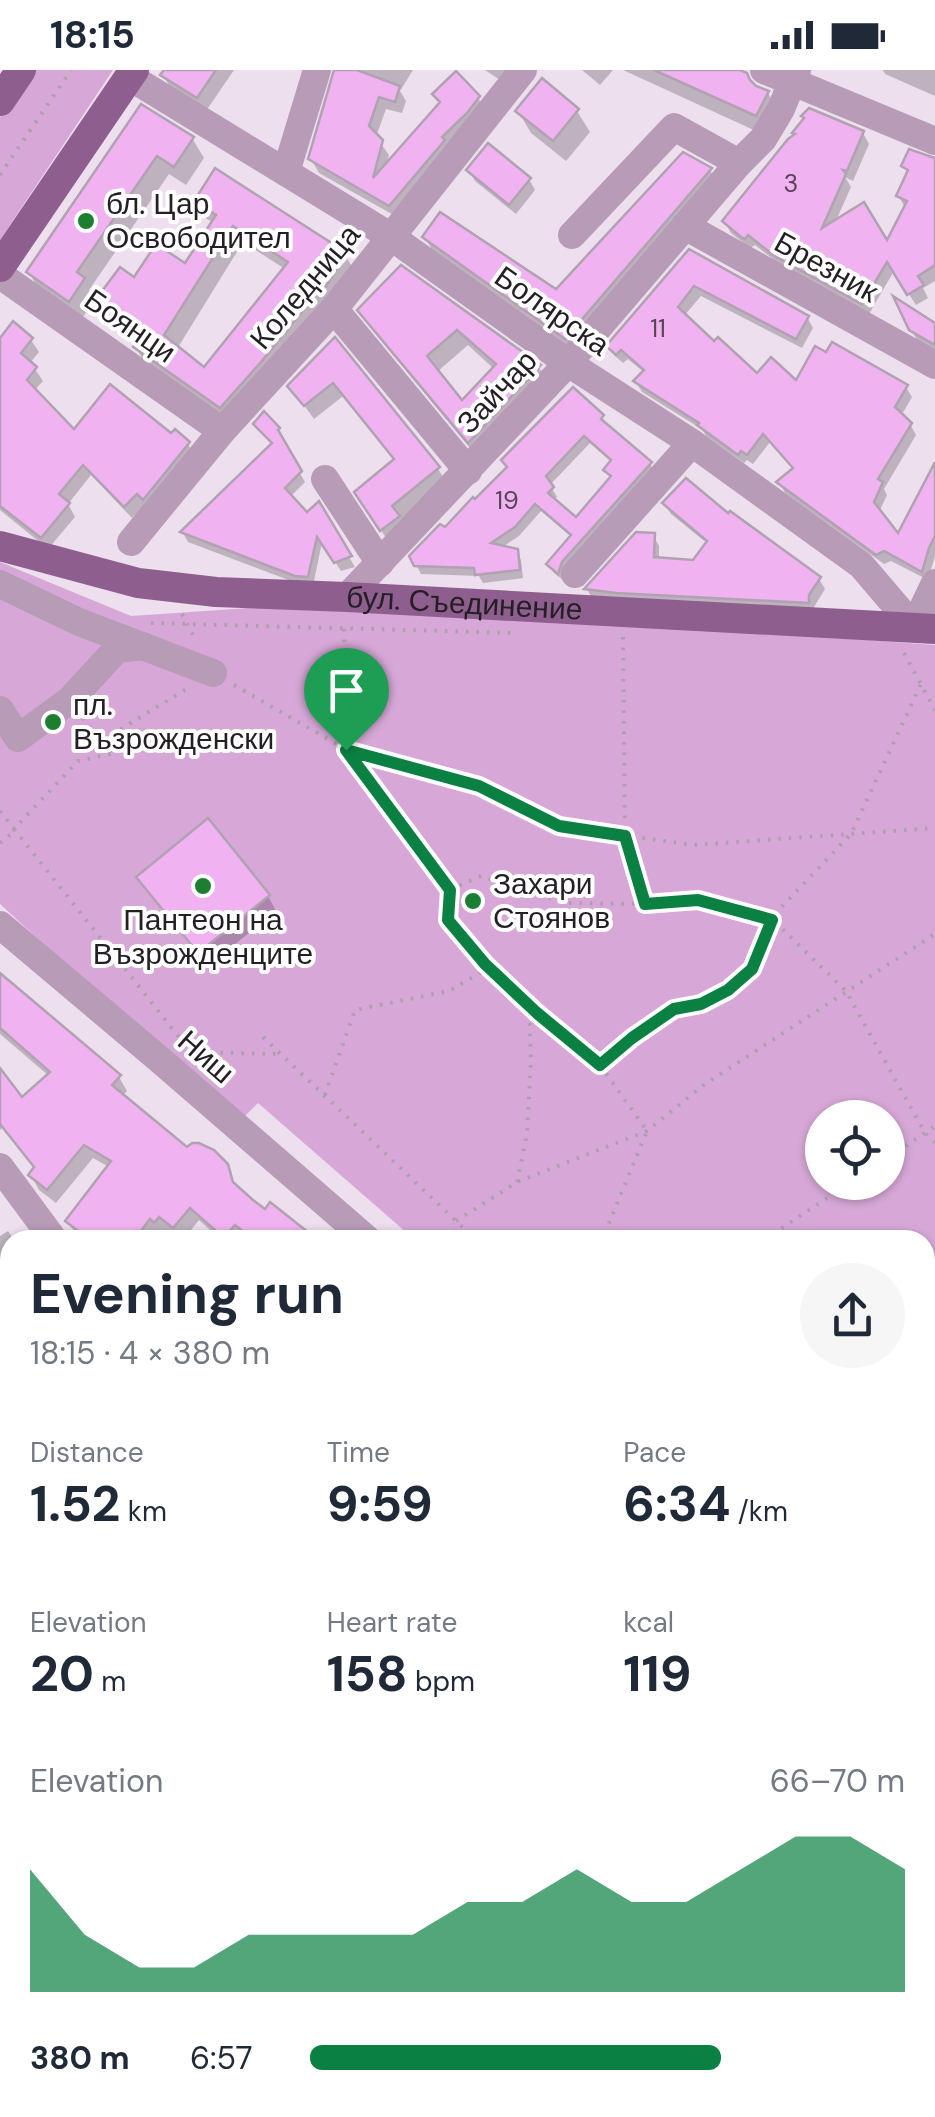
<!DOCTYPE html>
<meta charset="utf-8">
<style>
:root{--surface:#fff;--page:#f6f6f7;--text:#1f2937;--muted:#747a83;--accent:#0b8043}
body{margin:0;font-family:"DM Sans",sans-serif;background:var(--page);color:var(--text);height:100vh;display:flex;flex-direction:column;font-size:38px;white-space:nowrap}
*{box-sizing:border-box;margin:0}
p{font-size:32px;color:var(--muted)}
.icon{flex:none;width:55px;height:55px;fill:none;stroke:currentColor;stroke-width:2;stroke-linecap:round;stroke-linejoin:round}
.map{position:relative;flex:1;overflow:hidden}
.panel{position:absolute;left:0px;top:1160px;width:935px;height:888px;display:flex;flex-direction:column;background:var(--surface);border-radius:30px 30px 0 0;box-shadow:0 2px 8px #0004}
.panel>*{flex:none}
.controls{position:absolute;left:805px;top:1030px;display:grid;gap:20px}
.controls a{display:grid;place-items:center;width:100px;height:100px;border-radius:50%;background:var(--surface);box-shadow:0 2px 8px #0004;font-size:50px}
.pin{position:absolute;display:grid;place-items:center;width:85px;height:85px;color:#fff;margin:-102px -42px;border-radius:50% 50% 50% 0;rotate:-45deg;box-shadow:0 0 10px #0007}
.pin .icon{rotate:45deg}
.round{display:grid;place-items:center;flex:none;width:105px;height:105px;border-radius:52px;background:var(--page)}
.summary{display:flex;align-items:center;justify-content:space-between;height:170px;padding:0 30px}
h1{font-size:55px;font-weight:700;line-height:75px}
.stats{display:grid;grid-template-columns:repeat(3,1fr);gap:15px;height:170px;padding:10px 30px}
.stats div{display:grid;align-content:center}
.stats b{font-size:50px;font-weight:700}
.stats small{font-size:28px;font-weight:400}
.stats p{font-size:28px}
.chart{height:280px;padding:20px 30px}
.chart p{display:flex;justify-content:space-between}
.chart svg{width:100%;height:180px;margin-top:10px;fill:var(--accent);opacity:.7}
ul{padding:0 30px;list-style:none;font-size:32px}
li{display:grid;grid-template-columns:160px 120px 1fr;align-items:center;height:75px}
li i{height:25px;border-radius:12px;background:var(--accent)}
.status{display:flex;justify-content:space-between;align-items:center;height:70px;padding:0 50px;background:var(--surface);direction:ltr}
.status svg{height:28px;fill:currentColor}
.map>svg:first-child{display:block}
.green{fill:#d7a8d7;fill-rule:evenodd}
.water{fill:#c98cca}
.shadow{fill:#0003;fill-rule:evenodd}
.building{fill:#f1b2f1;stroke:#b1a2b1;stroke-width:2.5;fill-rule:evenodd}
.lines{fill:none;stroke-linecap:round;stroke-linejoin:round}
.path{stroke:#aca0ac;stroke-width:4;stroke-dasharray:2.5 8;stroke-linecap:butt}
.minor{stroke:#b79bb7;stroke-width:28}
.major{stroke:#8e5e8f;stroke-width:30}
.route-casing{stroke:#fff;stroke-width:20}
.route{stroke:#0b8043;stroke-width:12}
.poi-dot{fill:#1c7e31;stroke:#fff;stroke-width:4}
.labels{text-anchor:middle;stroke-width:8;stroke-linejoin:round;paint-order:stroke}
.number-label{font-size:25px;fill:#574457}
.poi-label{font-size:30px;fill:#241f24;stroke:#fff;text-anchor:start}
.street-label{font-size:30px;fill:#241f24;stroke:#fff}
</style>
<div class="status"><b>18:15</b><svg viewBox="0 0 49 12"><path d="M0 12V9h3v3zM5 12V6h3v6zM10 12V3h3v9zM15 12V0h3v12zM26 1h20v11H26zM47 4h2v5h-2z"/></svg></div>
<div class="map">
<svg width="935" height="2047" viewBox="0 0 935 2047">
<rect width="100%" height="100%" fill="#eedfee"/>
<g class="green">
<path d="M34,0H113L0,170V47Z"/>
<path d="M0,492L131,546L349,531L935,575V1610L925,1617V1170H415L258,1033L238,1053L0,834ZM822,1048H888V1112H822Z"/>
<path d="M0,1388L10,1398V1455L0,1472Z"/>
<path d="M935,1642V1801L925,1815V1650Z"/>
</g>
<g class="water">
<path d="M0,1833L10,1839V2021L0,2015Z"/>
<path d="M36,2038H184L179,2046L163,2041L143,2047H51Z"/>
</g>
<g class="shadow">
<path d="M167,0H234L206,41L172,20L163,5Z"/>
<path d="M336,0H413L400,21L406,31L402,43L386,39L376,67L389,85L386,97L478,28L486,41L397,147L319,103L311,89Z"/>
<path d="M485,0H512L503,12Z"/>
<path d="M582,0H613L600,15Z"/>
<path d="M623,0H734L750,14L768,23L780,45L769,67Z"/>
<path d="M883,0H935V26L885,4Z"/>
<path d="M142,38L192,68L204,88L186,115L169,104L89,220L95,229L81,250L40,222L29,202Z"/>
<path d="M518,41H577L590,62L566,91L531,63Z"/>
<path d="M863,63L869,74L853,111L845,107L851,117L835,153L888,175L906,139L898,125L908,105L904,96L935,92V211L923,218L928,228L916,235L894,201L869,244L782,196L755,175L750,178L731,163L725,152Z"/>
<path d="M469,100L529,109L535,120L516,144L475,111Z"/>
<path d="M710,100L722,121L578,290L437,189L425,167L556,222Z"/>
<path d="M197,131L345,185L356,203L230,354L146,295L136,277L140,270L110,247L99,229L134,211L186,197L214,153L207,149ZM243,172L285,199L204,301L177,279Z"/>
<path d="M689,182L807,247L813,258L802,278L701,226L684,246L757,306L797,314L906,317L912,327L901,346L910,354L916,365L884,419L887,425L879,442L899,467L924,419L922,416L935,395V486L928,510L891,491L884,494L785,423L780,413L794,400L770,372L753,394L747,390L744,393L706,366L703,360L642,322L636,312L645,303L628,289L623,293L615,286L609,276Z"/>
<path d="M401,199L539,297L549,314L479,389L370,257L360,240ZM468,275L494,299L462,333L437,302Z"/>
<path d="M935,256V280L917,270L911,259Z"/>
<path d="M31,270L39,282L29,294L35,299L43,311L34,321L74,363L171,367L188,374L195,386L132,448L91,405L68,434L75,447L48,479L0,440V272Z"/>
<path d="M334,271L438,399L447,413L390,474L366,437L395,391L343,326L314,349L290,316Z"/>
<path d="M264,345L278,360L284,369L281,371L305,412L290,427L307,446L318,435L355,497L341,501L322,472L313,516L302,515L188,472L183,463L273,376L256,354Z"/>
<path d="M602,347L607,355L650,394L655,402L566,501L563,510L554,503L549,494L572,467L541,441L519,466L501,478L516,481L521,490L523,508L483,513L479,506L421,504L412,487ZM590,373L612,392L606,400L612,409L577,450L554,431L557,427L550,415Z"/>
<path d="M665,434L729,447L819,509L825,519L814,537V543L592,528L587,519L653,465L659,476V490L694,493L708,474L671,444Z"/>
<path d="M139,807L268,826L276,841L208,896L148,822Z"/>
<path d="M0,906L119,1007L127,1021L122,1027L187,1080L226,1096L237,1119L251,1132L313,1170H247L244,1168L221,1170L199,1150L183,1170L168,1160L163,1166L159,1162L153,1170H82L77,1166L68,1151L109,1097L93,1088L56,1133L39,1120L31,1105L36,1099L2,1058L0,1060V1002L21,1031L49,1006L0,964Z"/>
<path d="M8,1161L14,1170H10V1210L0,1217V1166Z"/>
<path d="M0,1546L10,1552V1678L7,1677L0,1687V1641L4,1635L0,1632Z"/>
<path d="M935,1805V1898L925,1891V1819Z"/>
<path d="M925,1955L935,1958V2005L925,1999Z"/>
<path d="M219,2038H274L268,2047H213Z"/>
<path d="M400,2038H455L452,2041L463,2047H414L403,2041Z"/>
<path d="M544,2038H662L655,2047H545Z"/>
<path d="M719,2038H871L870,2047H713Z"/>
</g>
<g class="building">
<path d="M164,0H216L197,28L160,5Z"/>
<path d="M334,0H357L400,16L395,32L379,27L369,56L383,70L373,108L440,32L432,24L456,1L480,26L467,43L442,67L445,70L389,136L308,89Z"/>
<path d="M654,0H740L747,3L750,10L756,16L769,21L756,46Z"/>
<path d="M542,8L579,39L553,71L515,41Z"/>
<path d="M141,34L194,67L174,97L157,86L77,202L85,208L69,232L26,202Z"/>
<path d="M809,38L864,61L847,101L843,100L846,104L822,158L864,132L887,170L907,131L896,126L908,100L901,96L909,79L935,88V195L918,206L924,215L907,225L887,192L862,234L773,185L748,165L745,169L741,167L722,151L788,69L795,64L792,63L804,48L801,46Z"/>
<path d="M488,73L531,108L509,135L466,100Z"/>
<path d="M683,82L712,98L565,269L422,167L440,142L556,219Z"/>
<path d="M215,98L347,183L326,216L324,215L261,292L220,338L133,277L141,263L96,229L120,197L134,207L156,174L185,193L216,145L194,131ZM233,156L288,192L204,297L164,265Z"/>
<path d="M689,179L809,246L796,269L694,216L678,237L714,271L718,267L757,303L771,287L796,310L815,276L826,282L832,272L908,315L895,337L912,353L878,409L883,412L874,432L898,463L935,392V466L929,478L922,502L884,481L876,485L776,412L793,398L763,364L747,385L741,381L738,385L697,355L699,353L633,311L644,300L621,280L616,285L606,276Z"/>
<path d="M401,195L541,295L468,373L357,240ZM457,260L496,294L462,330L427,286Z"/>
<path d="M893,226L935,253V275L909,260Z"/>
<path d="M13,251L33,268L21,283L37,297L27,310L74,359L110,314L171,363L175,359L190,372L143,430L137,424L124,437L83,395L59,424L70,433L41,468L0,436V268Z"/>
<path d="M335,267L440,397L392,436L400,446L380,461L354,422L394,389L333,313L304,336L287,316Z"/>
<path d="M573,317L604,345L601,349L652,392L562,492L558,504L546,494L571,465L535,434L515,457L491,473L518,479L520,500L475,505L474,498L414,496L409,486L440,454L445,457L473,427L475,429L507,397L501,390ZM584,366L611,390L603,400L611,406L576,447L548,423L554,417L546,406Z"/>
<path d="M264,341L280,358L278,360L302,401L285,418L307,442L319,431L352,486L334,493L317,467L308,507L295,506L180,462L272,373L253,354Z"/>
<path d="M686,408L728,443L730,441L821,507L809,525V533L616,523L584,519L636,462L655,463L654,487L693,490L707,471L662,433Z"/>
<path d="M208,748L270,825L198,883L136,807Z"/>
<path d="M0,903L121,1005L112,1015L187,1077L192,1073H199L214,1080L228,1094L233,1112L253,1130L265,1139L270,1132L318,1170H253L235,1155L224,1168L190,1138L173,1158L159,1147L154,1153L150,1149L134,1170H90L65,1151L111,1091L84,1075L47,1120L28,1105L34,1097L0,1054V998L22,1027L50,1002L0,958Z"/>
</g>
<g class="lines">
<g class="path">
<path d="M0,105L71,0"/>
<path d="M182,544L196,571"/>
<path d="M151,553L516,563"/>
<path d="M344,559L347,680L450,820L448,849L485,894L537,943L600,995L647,1061L602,1170"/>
<path d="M623,567L625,766L645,834"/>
<path d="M904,583L935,640"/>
<path d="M234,615L347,680L479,716L559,756L693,775L935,758"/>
<path d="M83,648L111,684"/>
<path d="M0,741L14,759L78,691L111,684L114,663L188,618"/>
<path d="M14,759L190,981"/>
<path d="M0,773L15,761"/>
<path d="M450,820L481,806L567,833L645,834L698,830L772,849L846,921L925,1063L935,1072"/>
<path d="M263,967L476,1170"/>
<path d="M189,982L279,984"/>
<path d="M600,995L675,939L701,934L728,919L752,899L774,845L851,764L921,614"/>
<path d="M325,1025L355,940L449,921L487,899"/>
<path d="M888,1088L935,1056"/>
<path d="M517,1112L527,1064L531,990L529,935"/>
<path d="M456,1151L517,1112L647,1061L705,1014L935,864"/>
<path d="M764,1170L851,1112"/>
<path d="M925,1217L935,1215"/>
<path d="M0,1704L10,1711"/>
</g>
<g class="minor">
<path d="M764,0L935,71"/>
<path d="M130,7L390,166L568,293L692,373L861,495L914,557L935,513"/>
<path d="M286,102L317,0"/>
<path d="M685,156L935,295"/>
<path d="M572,165L674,57L739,93"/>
<path d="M0,205L222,361"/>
<path d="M334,239L468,401"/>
<path d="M325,409L380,493"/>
<path d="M131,472L222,361L334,239L523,0"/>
<path d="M575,504L692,373"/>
<path d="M0,514L79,552L213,603"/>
<path d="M347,527L568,293L739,93L763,69L781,39L797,0"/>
<path d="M0,640L18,668L70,630L117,579L143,576"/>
<path d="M0,855L159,989L368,1170"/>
<path d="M0,1097L54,1170"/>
<path d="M0,1312L10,1322"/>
<path d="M0,1498L10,1481"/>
<path d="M925,1631L935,1623"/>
<path d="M925,1722L935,1707"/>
<path d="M0,1737L10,1736"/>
<path d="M925,1931L935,1938"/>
<path d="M925,2022L935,2028"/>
<path d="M496,2038L497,2047"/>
<path d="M311,2047L317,2038"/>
<path d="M654,2047L660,2038"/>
<path d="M868,2047L874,2038"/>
</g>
<g class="major">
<path d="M0,31L21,0"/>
<path d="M0,197L134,0"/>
<path id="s1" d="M0,476L138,513L216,522L347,527L935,559"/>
</g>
</g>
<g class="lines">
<g class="route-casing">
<path id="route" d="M346,680L479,716L559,756L625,766L645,834L698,830L772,850L752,899L728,920L701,934L674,939L632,968L600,995L537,943L485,894L448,850L450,820Z"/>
</g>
<use href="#route" class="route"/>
</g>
<g class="poi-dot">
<circle cx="86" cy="151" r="10"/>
<circle cx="53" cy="652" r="10"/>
<circle cx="203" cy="816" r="10"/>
<circle cx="473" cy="831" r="10"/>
</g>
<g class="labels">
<g class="number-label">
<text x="791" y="122">3</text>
<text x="658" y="267">11</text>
<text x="507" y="439">19</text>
</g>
<g class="poi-label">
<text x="106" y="144">бл. Цар<tspan x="106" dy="34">Освободител</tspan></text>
<text x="73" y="645">пл.<tspan x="73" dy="34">Възрожденски</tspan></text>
<text x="493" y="824">Захари<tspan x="493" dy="34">Стоянов</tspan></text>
<text x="203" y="860" text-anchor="middle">Пантеон на<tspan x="203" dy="34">Възрожденците</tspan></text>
</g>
<g class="street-label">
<text transform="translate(826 197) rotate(29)" y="10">Брезник</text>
<text transform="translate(305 217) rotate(-50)" y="10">Коледница</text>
<text transform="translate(552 241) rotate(35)" y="10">Болярска</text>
<text transform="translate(130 256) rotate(35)" y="10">Боянци</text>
<text transform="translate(497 322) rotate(-47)" y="10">Зайчар</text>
<text dy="10" stroke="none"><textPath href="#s1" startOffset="470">бул. Съединение</textPath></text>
<text transform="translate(206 987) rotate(41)" y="10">Ниш</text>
</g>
</g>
</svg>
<div class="controls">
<a><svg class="icon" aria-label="locate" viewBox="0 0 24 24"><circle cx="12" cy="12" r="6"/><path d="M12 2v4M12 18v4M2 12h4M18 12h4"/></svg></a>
</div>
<div class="pin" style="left:346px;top:680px;background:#1e9e55"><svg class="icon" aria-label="arrive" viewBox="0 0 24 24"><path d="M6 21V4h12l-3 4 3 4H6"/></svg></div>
<section class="panel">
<div class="summary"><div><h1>Evening run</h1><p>18:15 · 4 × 380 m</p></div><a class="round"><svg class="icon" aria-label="share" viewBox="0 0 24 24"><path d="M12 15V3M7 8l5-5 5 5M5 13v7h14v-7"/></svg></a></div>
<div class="stats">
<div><p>Distance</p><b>1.52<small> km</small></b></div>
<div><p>Time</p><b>9:59</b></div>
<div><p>Pace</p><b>6:34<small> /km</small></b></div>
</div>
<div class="stats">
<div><p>Elevation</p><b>20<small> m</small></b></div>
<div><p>Heart rate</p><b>158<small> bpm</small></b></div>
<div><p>kcal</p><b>119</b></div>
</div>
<div class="chart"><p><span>Elevation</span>66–70 m</p>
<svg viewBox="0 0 160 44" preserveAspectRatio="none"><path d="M0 44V14L10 30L20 38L30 38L40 30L50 30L60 30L70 30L80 22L90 22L100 14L110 22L120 22L130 14L140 6L150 6L160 14V44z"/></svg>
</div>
<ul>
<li><b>380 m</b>6:57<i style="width:69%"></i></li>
</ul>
</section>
</div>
